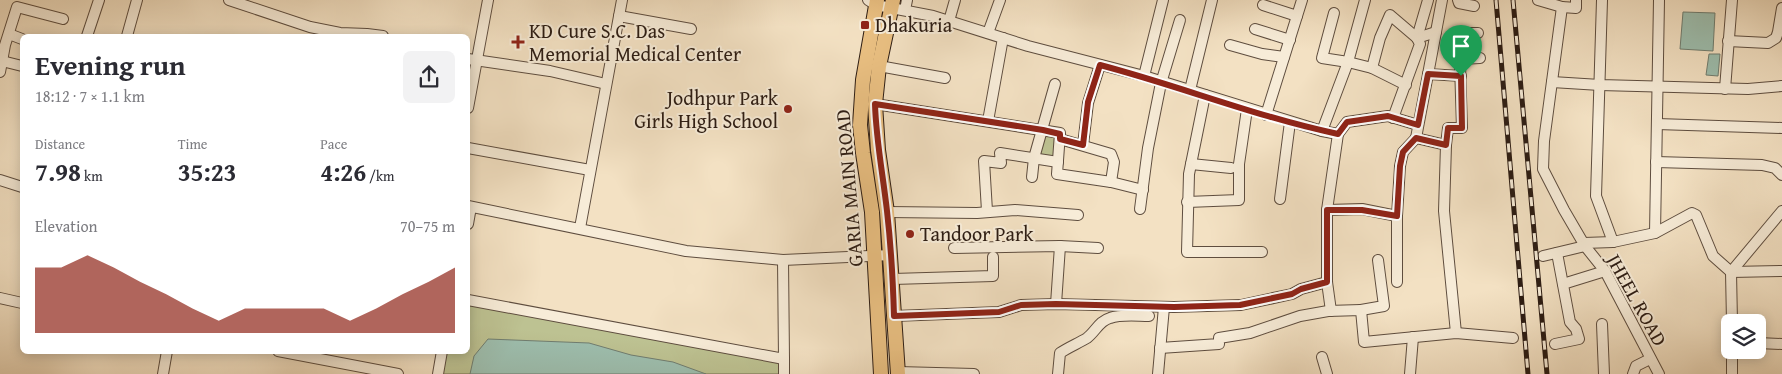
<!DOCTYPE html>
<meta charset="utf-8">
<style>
:root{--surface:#fff;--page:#f2f2f3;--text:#2b2b33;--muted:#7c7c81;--accent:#8f2418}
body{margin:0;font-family:"Gentium Book Plus",serif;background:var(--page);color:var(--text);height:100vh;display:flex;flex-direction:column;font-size:19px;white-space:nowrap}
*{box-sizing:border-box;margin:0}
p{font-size:16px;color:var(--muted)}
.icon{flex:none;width:28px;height:28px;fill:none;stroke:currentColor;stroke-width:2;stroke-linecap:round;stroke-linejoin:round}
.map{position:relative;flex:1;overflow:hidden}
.details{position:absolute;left:20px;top:34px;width:450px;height:320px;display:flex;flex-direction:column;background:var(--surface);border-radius:8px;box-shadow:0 2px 12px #0003}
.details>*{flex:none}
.controls{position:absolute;left:1721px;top:314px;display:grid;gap:10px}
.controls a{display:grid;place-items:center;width:45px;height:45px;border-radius:8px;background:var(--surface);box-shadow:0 2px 12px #0003;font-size:25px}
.pin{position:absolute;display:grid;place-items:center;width:42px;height:42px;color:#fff;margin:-51px -21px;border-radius:50% 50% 50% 0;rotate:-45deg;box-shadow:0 0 5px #0007}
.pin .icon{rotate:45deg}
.round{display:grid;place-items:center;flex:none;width:52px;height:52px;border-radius:8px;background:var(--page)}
.overview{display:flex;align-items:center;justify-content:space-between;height:85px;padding:0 15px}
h1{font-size:28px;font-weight:700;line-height:38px}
.figures{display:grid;grid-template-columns:repeat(3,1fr);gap:8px;height:85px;padding:5px 15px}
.figures div{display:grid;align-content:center}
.figures b{font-size:25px;font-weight:700}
.figures small{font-size:14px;font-weight:400}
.figures p{font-size:14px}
.chart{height:140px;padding:10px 15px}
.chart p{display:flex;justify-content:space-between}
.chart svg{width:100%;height:90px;margin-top:5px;fill:var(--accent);opacity:.7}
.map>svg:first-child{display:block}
.green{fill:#bdc292;stroke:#746f52}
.water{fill:#9dbeae;stroke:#707d70}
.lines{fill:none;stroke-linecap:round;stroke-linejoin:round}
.minor-casing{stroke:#5e4d3f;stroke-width:12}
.major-casing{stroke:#2c1c13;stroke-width:16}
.minor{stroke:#f7ecd8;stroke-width:10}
.major{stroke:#eac082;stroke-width:14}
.rail-casing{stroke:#2c1c13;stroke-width:5}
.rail{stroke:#f7ecd8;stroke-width:3;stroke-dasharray:9;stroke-linecap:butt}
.route-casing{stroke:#fff;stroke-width:10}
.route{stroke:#8f2418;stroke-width:6}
.poi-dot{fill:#8f2418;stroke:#f7ecd8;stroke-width:2}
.labels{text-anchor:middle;stroke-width:4;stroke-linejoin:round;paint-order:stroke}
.poi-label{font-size:20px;fill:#2c1c13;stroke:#f7ecd8;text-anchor:start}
.street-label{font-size:20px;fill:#2c1c13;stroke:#f7ecd8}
</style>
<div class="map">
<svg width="1782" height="374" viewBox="0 0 1782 374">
<rect width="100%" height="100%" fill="#f3e1c3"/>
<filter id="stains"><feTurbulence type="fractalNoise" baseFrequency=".004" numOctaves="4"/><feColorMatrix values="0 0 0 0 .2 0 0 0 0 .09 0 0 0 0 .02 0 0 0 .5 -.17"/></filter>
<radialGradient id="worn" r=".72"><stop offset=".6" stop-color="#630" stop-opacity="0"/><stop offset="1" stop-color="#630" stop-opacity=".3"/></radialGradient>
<g class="green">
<path d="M1044,131L1059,134L1057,159L1039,157Z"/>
<path d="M468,303L781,362V374H440L444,351H468Z"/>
</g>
<g class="water">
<path d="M1683,12L1715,13L1713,51L1680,49Z"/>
<path d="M1709,54H1720L1718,76L1706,75Z"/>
<path d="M488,339L589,343L631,355L673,362L706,374H470L474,356Z"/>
</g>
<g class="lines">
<g class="minor-casing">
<g id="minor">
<path d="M229,0L310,27L340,33L367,34L383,36"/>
<path d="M868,0L876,5L933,16L1028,46L1144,76L1322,131L1338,134L1347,122L1388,116L1418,125"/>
<path d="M1442,0L1416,138L1446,145L1444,211L1456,333"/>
<path d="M1458,0L1459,3L1474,6"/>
<path d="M1538,0L1562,7L1576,8V0"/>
<path d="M1602,0L1596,196L1613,242"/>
<path d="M1263,5L1297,16"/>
<path d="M1562,7L1544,141L1543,169L1564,210L1585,246L1605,271L1659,374"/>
<path d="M905,10L907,0"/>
<path d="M1334,13L1322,58L1348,62L1372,68L1406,85"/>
<path d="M619,16L691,29"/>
<path d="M949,21L955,0"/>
<path d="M1255,29L1290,40"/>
<path d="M988,33L1000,0"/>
<path d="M9,34L22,39"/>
<path d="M87,36L99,0"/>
<path d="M127,36L137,0"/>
<path d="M1728,41L1768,43L1776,38L1778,32L1782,8"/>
<path d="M1230,45L1262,54L1284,57"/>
<path d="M468,59L550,71L606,84"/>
<path d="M1461,59L1480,58"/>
<path d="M2,61L22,66"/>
<path d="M879,66L945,78"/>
<path d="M1372,68L1380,38L1390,15L1417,38L1436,32"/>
<path d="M0,72L5,45L17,7L63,19"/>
<path d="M1428,74L1461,76"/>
<path d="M1144,76L1163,0"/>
<path d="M1552,82L1600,85L1748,89L1782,86"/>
<path d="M1725,89L1732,0"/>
<path d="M1190,90L1212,0"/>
<path d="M1205,95L1189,174L1187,252H1262"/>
<path d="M875,104L1060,133L1057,174L1111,182L1143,190"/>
<path d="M468,108L488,0"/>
<path d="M1266,115L1302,0"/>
<path d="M1393,118L1420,44L1417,38L1428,0"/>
<path d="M988,121L1003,38"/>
<path d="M1657,124L1782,128"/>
<path d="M1322,131L1348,62L1365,0"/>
<path d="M1060,139L1111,154L1114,162L1111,182"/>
<path d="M1083,145L1088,103L1100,65"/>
<path d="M1446,145L1448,128H1462L1459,33H1478"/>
<path d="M468,148L590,170"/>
<path d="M1656,162L1762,165L1775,168L1782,175"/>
<path d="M1191,164L1231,168"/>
<path d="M1032,177L1034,158L1055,84"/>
<path d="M0,180L22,187"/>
<path d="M1280,199L1290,122"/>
<path d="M1187,202L1239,200V164L1247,109"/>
<path d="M468,206L686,251L783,260L891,255"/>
<path d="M1140,209L1148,148L1161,83L1180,20"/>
<path d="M1327,210L1362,209L1397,216"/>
<path d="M987,211L984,161L1001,163L1000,153L1058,162"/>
<path d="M887,212L977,213L1015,210L1078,215"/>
<path d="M468,224L471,207"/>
<path d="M580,228L622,0"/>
<path d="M1655,233L1659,0"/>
<path d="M1584,243L1613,242L1655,233L1692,213L1696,215L1713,256L1731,272L1782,271"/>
<path d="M954,248L1060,246L1098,248"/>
<path d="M1543,256L1585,246"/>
<path d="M893,279L993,276V257"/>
<path d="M1327,282L1331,311"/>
<path d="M1397,282V216L1400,166L1403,152L1416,138"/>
<path d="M1563,284L1605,271"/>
<path d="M0,298L22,303"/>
<path d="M468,300L784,359L783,260"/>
<path d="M1056,304L1060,246"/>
<path d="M1361,310L1384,306L1378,260"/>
<path d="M894,316L999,312L1021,305L1056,304L1174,307L1241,305L1292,294L1301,289L1327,282V210L1338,134"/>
<path d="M1732,322L1731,272L1782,211"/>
<path d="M1602,324L1604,374"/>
<path d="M1758,343L1782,344"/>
<path d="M1555,344L1579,339L1576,329L1570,322L1557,253"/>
<path d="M1160,348L1219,344V338L1250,333L1300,316L1328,311L1361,310L1364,342L1456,333L1513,338"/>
<path d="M1732,350V374"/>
<path d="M278,351L398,374"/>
<path d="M1322,357L1327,374"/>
<path d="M784,359V374"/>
<path d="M898,372L974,374"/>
<path d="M163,374L167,351"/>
<path d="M438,374L442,351"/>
<path d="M1058,374L1060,353C1069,347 1079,343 1087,338C1096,331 1099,321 1110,318C1121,314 1137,316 1149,316"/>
<path d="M1158,374L1164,307"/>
<path d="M1410,374L1413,337"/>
<path d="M1633,374L1636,366L1650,359"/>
</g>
</g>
<g class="major-casing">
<g id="major">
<path d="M877,0L863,80L860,125L863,153L872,212L881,374"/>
<path d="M893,0L879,66L875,104L878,150L887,212L898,374"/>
</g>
</g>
<use href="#minor" class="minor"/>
<use href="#major" class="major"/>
<g class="rail-casing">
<g id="rail">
<path d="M1496,0L1528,374"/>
<path d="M1513,0L1547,374"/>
</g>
</g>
<use href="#rail" class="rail"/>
</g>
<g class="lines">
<g class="route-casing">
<path id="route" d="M1100,65C1180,86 1257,117 1338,134L1347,122L1388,116L1418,125L1428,74L1461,76L1462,128H1448L1446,145L1416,138L1403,152L1400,166L1397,216L1362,210H1327V282L1301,289L1292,294L1240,305L1174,307L1056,304L1021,305L999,312L894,316C893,281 891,246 887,211C883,175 876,140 875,104L1043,130L1060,134V139L1083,145L1088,102Z"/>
</g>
<use href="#route" class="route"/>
</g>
<g class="poi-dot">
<rect x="860" y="20" width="10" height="10" rx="2.5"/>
<path d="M515.5 34.5h5v5h5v5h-5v5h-5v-5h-5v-5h5z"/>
<circle cx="788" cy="109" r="5"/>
<circle cx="910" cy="234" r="5"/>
</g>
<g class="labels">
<g class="poi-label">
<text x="875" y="32">Dhakuria</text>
<text x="529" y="38">KD Cure S.C. Das<tspan x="529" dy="23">Memorial Medical Center</tspan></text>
<text x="778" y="105" text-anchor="end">Jodhpur Park<tspan x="778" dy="23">Girls High School</tspan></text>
<text x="920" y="241">Tandoor Park</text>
</g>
<g class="street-label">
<text transform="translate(849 188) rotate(-95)" y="7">GARIA MAIN ROAD</text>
<text transform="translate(1637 300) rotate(61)" y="7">JHEEL ROAD</text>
</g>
</g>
<rect width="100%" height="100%" filter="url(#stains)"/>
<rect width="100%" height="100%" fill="url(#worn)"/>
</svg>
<div class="controls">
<a><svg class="icon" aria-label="layers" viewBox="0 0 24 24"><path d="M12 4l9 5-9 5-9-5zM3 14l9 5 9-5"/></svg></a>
</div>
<div class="pin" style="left:1461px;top:76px;background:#1e9e55"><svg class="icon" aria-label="arrive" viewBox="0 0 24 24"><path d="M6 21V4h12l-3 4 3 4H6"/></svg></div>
<section class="details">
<div class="overview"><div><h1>Evening run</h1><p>18:12 · 7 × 1.1 km</p></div><a class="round"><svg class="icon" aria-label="share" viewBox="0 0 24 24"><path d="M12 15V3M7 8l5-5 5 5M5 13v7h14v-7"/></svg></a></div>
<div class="figures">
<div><p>Distance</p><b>7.98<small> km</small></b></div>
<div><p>Time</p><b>35:23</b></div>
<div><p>Pace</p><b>4:26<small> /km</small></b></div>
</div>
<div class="chart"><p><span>Elevation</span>70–75 m</p>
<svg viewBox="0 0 160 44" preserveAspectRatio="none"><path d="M0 44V12L10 12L20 6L30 12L40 19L50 25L60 32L70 38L80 32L90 32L100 32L110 32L120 38L130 32L140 25L150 19L160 12V44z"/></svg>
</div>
</section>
</div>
